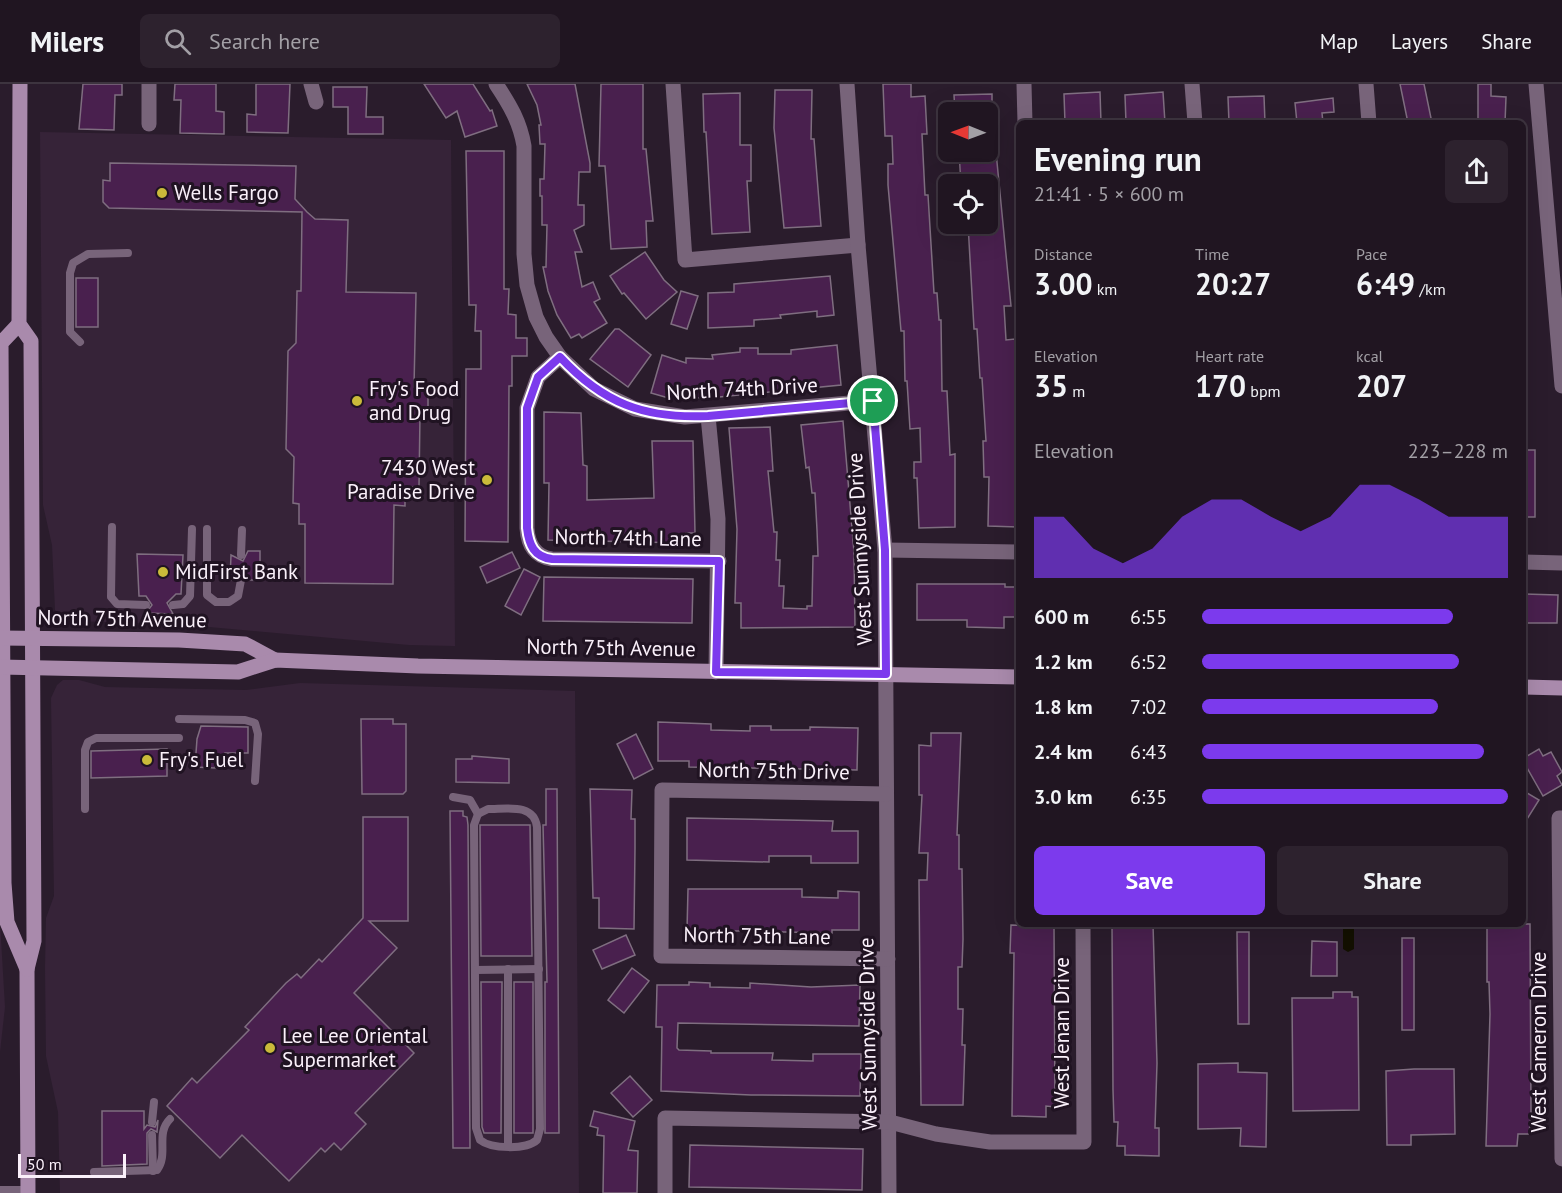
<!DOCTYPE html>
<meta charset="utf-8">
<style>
:root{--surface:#201521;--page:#2d222e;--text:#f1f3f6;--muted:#a29fa5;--line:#3d343f;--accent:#7c3aed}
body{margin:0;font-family:"PT Sans",sans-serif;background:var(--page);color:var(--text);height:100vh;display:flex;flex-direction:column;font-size:22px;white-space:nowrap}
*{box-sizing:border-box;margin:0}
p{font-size:20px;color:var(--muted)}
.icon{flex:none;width:33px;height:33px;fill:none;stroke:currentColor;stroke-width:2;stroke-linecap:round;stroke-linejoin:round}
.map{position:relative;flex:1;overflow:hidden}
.sheet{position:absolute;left:1016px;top:36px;width:510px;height:807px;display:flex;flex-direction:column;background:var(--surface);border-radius:9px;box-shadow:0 6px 24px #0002,0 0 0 2px var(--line)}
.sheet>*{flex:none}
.needle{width:39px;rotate:271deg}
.controls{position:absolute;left:938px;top:18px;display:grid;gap:12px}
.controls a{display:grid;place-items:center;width:60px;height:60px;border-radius:9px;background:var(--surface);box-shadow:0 6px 24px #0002,0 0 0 2px var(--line);font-size:30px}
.scale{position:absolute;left:18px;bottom:15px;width:108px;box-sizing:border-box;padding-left:6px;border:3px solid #faf0fa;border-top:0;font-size:16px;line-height:21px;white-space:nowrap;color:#faf0fa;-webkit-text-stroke:4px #201322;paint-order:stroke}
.pin{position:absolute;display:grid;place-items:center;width:51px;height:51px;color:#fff;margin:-26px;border:3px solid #fff;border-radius:50%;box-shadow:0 2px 6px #0007}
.round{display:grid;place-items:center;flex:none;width:63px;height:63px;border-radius:9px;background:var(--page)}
.overview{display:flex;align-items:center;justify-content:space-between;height:102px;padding:0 18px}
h1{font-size:33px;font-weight:600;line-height:45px}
.figures{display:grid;grid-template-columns:repeat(3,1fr);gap:9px;height:102px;padding:6px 18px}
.figures div{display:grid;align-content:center}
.figures b{font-size:30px;font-weight:600}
.figures small{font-size:16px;font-weight:400}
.figures p{font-size:16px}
.chart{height:168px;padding:12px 18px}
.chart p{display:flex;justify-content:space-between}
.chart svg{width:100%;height:108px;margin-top:6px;fill:var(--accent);opacity:.7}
.button{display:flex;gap:12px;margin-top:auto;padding:12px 18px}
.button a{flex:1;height:69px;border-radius:9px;background:var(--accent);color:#fff;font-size:24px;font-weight:600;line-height:69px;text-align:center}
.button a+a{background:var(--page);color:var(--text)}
ul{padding:0 18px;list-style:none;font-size:20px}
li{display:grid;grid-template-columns:96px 72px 1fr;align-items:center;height:45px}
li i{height:15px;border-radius:8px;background:var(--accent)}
header{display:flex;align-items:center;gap:36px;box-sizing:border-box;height:84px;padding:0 30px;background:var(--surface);border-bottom:2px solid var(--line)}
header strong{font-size:28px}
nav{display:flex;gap:33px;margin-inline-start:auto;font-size:21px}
.search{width:420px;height:54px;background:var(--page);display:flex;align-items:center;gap:15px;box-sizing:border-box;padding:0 21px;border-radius:9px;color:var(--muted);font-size:22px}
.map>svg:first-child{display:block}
.built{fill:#362338}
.water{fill:#131000}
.building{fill:#49204e;stroke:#7f6e80;stroke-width:1.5}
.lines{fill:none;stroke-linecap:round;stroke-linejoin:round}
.service{stroke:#78647a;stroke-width:8}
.minor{stroke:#78647a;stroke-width:15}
.secondary{stroke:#a98aac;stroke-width:15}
.route-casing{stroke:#fff;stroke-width:12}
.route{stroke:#7c3aed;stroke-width:8}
.poi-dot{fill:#caba3a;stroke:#201322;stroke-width:2}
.labels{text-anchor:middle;stroke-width:6;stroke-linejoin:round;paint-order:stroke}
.poi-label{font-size:21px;fill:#faf0fa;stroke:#201322;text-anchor:start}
.street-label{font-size:21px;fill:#faf0fa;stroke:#201322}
</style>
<header>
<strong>Milers</strong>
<div class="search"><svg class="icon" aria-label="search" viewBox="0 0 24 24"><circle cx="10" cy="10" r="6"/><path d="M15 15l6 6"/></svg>Search here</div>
<nav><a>Map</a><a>Layers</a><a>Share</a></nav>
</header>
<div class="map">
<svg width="1562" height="1109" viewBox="0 0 1562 1109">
<rect width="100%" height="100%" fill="#2a1c2c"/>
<g class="built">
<path d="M40,48L451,56L455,562L409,561L176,540L72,537L60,532L55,526L52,461L43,421Z"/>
<path d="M63,596H79L105,603L246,606L300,599L575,607L579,1109H60L58,1028L46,972L45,884L46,834L54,812L51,614L57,601Z"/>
<path d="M0,838L5,923L0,968Z"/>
</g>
<path class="water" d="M1348,841L1354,843V865L1348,868L1343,865V843Z"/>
<g class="building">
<path d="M83,0H122V11H115L114,46L79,45Z"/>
<path d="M175,0H216V27L224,28V50L180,49L181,16H174Z"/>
<path d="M256,0H290L288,49L247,48V30L256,31Z"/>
<path d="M424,0H473L490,27L492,26L497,42L465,53L457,27L446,34Z"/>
<path d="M527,0H575L590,79V88H579L578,121H584V141L574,146L582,168H575L582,203L593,198L600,215L594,218L607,239L582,254L579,250L571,254L557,231L548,207L543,183H546L547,141H542V112H540V95H544L545,60H540L539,41H541L537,21Z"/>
<path d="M601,0H643V65H646L653,137H646L647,163L611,165L605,82H599Z"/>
<path d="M883,0H911V13L925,12L927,50H922L925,111H928L934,209H937L939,236H941L942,307H947L950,371L955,370V443L919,444L917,394H914V378H921L920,344L910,345L907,297H905L904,247H901L888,101V80H893L892,52H885Z"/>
<path d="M1400,0H1424L1432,39H1408Z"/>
<path d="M1478,0H1491V12L1506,13L1505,39H1478Z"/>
<path d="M333,3H367L366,33H383V50H348V23H333Z"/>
<path d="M775,6H812L811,55H814L821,142L784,144L774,44Z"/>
<path d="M1100,8L1101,39H1065L1064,10Z"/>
<path d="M1163,8L1165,39H1126L1125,11Z"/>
<path d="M740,9V61H751V97H747L750,148L712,150L706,48H704L703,10Z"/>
<path d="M992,10V28H955L954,11Z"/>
<path d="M1264,12L1265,39H1229L1228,13Z"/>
<path d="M1333,14L1334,28L1322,29L1323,39H1297L1295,19Z"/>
<path d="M466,67H504V205H509L508,230L516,231V254H527V272H512V302H509L508,458L465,457L466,285H481V247H475L476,221H469Z"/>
<path d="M959,68H996L1011,222H1004L1006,256L1015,255L1018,304V372H1016L1018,443L988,442L989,393H984L983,357H986L982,294H980L977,245H974L968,140H987V98L961,100Z"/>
<path d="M110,79L296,82L295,115L307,128L315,135L348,136L346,208L416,209L414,303H428V330H420L419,403H405V422L394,421L393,500L305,499V440H299V420L293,419L294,373L286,365L288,267L296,259L297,207H301L302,128L109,124L103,118V96L110,97Z"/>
<path d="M645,168L664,196L677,208L646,235L624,209L622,210L610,192Z"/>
<path d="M830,192L834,231L817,233V227L780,231L781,234L754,236V242L708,244V209L734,208V200Z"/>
<rect x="76" y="194" width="22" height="49"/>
<path d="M681,207L698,212L687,245L671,240Z"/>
<path d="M615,245H619L651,271L628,303L590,275Z"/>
<path d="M837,261L841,301L709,314L665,313L651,309L662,271L686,279V274L713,275L712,271L740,268V264H758V270H791V266Z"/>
<path d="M544,328L581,329L583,381L587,382V416L654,414L652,357H693L695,449H686V459L548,456L549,399H544Z"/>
<path d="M843,337L854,468L855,543L741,544V519H735L737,445L729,344L770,343L773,387H768L774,448H777L776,476H780L779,502H784L783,524L807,525V522H812L813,472H818L817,446L815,409H812L809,383L806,384L801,341Z"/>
<rect x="1522" y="366" width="13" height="67"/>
<path d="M248,467H260V489H255V496H247L242,490L235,496H230L231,471L243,477Z"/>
<path d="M512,468L520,484L487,499L480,483Z"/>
<path d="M137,470L183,471L181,510H176L167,519L173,530L146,529L152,521L146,512H139Z"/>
<path d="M524,485L540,493L521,531L505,522Z"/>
<path d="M544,493L693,495L692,539L543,537Z"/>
<path d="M917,500H1005V503H1018V533H1004V544L967,543V536H917Z"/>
<path d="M1523,510L1558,511L1557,539H1523Z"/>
<path d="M361,635H393V640H406V707L403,710H362Z"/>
<path d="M658,638L711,640V646L750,647V642H771V646H810V643L858,644L857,686L689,683V677H658Z"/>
<path d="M201,642L248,643V669H225L224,672H215V684L195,683L197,655Z"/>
<path d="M931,649H961L957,751H959V785H962L963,855L962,883H958V925H963L962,961H965L963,1021H921L919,796H927L928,769H919L922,711H919V661L931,662Z"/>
<path d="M636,650L653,685L634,695L617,660Z"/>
<path d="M167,665V692L91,694V667Z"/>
<path d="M1539,665L1543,672L1551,668L1562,688L1557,692L1562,701L1543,712L1522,675Z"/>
<path d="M472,672L509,675V699L456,698V675H472Z"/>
<path d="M546,705H557L559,1049H545V898H547L543,741H546Z"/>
<path d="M590,705L632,706L631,735H635V764L634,845L599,844V814H593Z"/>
<path d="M1522,706L1539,716L1522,743Z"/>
<path d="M450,727H463V732L467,733L468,741L470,1064H453Z"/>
<path d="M363,733H408V837H369L397,864L354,909L414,969L355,1029L366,1040L341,1066L334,1059L325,1068L321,1064L289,1097L242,1051L220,1074L167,1022L192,994L197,999L249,946L245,943L286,899L297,890L301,894L319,875L322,878L363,834Z"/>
<path d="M687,734L833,737L832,747H858V779H811V772H769V778L687,776Z"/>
<path d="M480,741H530L532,872H481Z"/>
<path d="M688,805H802V813L838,814V807L859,808V846H832V849L687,846Z"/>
<path d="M1112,840H1153L1157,979L1155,1044H1159V1072L1125,1071V1062H1117L1118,1038H1114L1113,1006Z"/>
<path d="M1487,840H1530L1531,1030L1529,1050H1518L1517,1062H1486L1490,930L1489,898H1487Z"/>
<path d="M1011,841L1054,842L1055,1023L1046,1022V1033L1012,1032L1014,869H1010Z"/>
<path d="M1237,848H1249V940H1238Z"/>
<path d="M626,851L635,871L602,885L593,866Z"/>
<rect x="1402" y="854" width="12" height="92"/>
<path d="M1312,857L1337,858V892H1311Z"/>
<path d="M632,884L649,897L624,929L608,916Z"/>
<path d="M481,898H502L501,1049H484L482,1043Z"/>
<rect x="514" y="898" width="19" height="151"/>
<path d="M689,898L710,899V903L750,904V899L811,903L860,901L859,942L678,939L677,964L679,966L711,967V969H773L772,976L813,977V970H861L860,1012L751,1011L661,1007L662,943H656L657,901H689Z"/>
<path d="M1333,908H1352V913H1358L1359,1026L1293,1027L1292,914H1333Z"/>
<path d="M1238,979V988L1267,989L1266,1063L1240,1062L1241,1044L1198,1045V980Z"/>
<path d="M1414,985H1454L1455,1050L1411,1051V1061H1387L1386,987Z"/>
<path d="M630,992L652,1016L633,1033L611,1009Z"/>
<path d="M102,1027H144V1045L147,1041L155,1043L158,1036L157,1048L151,1045L147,1049V1080L102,1082Z"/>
<path d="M594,1027L635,1037L628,1066L638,1067L637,1109H603L604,1052L597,1051L598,1044L590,1042Z"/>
<path d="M690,1061L863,1065L862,1106L689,1103Z"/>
</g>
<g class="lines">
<g class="service">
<path d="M80,258L70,248V189L73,179L88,170L128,169"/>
<path d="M112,443L111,513L117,520L146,521"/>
<path d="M207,445V511L216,518H229L238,512L241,496"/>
<path d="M241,471L242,446"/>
<path d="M173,521L183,520L190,512L192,445"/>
<path d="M179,635L245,636L255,639L258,650L255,697"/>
<path d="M453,713L470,716L478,730"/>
<path d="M85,725V666L88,658L96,654H179"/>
<path d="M488,725C507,725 534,719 537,743L540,1045L537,1056C526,1066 491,1065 480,1056L476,1044L474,741L478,730Z"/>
<path d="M508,885V1062"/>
<path d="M475,886L539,885"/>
<path d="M152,1038L154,1018"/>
<path d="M152,1051L153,1087"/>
<path d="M94,1088L157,1086C169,1070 155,1050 170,1035"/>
<path d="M0,1106H28"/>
</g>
<g class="minor">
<path d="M149,0V40"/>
<path d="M311,0L316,18"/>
<path d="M496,0C510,21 520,38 524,62V170L527,201L536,233L546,253L560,273L594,305L635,325L685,333L873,317"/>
<path d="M673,0L685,176L858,161"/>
<path d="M847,0L858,161L885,466L889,1109"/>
<path d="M1024,0L1025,39"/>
<path d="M1192,0L1195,39"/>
<path d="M1366,0L1369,39"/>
<path d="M1536,0L1562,302"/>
<path d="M560,273L538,293L527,324V444C528,461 535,473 552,475L719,477"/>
<path d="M708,332L718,435L716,588"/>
<path d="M885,466L1018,468"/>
<path d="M1522,478L1562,479"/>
<path d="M886,710L662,706L661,872L888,875"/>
<path d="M1562,734H1559L1562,1075"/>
<path d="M665,1109V1034L890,1038L936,1050L990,1058H1084L1083,840"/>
</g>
<g class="secondary">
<path d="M20,0L19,240L31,257L34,857L27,885L28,1109"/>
<path d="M19,240L1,259L4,799L7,838L27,885"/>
<path d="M0,554L179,556L245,560L275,576"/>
<path d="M0,583L238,588L275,576L418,582L1018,593"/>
<path d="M1522,603L1562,604"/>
</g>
</g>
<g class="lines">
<g class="route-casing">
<path id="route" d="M560,273C603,319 644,335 708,332L873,317L885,466L886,590L716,588L719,477L552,475C534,473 529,461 527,444V324L538,293Z"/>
</g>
<use href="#route" class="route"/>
</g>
<g class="poi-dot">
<circle cx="162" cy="109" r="6"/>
<circle cx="357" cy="317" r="6"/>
<circle cx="487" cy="396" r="6"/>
<circle cx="163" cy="488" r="6"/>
<circle cx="147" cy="676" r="6"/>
<circle cx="270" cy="964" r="6"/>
</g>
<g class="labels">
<g class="poi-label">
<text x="174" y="116">Wells Fargo</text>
<text x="369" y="312">Fry's Food<tspan x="369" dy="24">and Drug</tspan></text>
<text x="475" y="391" text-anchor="end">7430 West<tspan x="475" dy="24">Paradise Drive</tspan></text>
<text x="175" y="495">MidFirst Bank</text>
<text x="159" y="683">Fry's Fuel</text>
<text x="282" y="959">Lee Lee Oriental<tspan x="282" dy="24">Supermarket</tspan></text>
</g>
<g class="street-label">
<text transform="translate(742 305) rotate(-3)" y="7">North 74th Drive</text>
<text transform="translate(628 454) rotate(1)" y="7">North 74th Lane</text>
<text transform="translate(860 465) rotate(-93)" y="7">West Sunnyside Drive</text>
<text transform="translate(122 535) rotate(1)" y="7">North 75th Avenue</text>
<text transform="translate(611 564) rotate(1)" y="7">North 75th Avenue</text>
<text transform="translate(774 687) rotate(1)" y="7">North 75th Drive</text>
<text transform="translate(757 852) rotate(1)" y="7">North 75th Lane</text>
<text transform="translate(1062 949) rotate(-90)" y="7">West Jenan Drive</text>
<text transform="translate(868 950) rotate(-91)" y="7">West Sunnyside Drive</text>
<text transform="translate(1539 958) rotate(-90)" y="7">West Cameron Drive</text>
</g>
</g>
</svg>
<div class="controls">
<a><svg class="needle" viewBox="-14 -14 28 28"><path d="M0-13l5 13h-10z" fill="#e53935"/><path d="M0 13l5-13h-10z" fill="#a29fa5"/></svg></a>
<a><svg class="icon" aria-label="locate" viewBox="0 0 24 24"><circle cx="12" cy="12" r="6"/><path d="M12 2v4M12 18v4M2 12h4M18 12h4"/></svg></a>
</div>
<div class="scale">50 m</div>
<div class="pin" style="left:873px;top:317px;background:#1e9e55"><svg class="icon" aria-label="arrive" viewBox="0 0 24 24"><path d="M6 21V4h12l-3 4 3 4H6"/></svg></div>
<section class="sheet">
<div class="overview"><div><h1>Evening run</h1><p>21:41 · 5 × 600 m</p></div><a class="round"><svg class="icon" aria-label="share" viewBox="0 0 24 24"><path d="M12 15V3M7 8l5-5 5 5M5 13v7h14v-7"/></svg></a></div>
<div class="figures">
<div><p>Distance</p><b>3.00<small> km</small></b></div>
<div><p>Time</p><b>20:27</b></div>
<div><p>Pace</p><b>6:49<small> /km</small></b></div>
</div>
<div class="figures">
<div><p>Elevation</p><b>35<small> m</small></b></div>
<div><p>Heart rate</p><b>170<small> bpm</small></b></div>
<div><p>kcal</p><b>207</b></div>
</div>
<div class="chart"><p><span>Elevation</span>223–228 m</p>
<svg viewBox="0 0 160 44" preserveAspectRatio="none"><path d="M0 44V19L10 19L20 32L30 38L40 32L50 19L60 12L70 12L80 19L90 25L100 19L110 6L120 6L130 12L140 19L150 19L160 19V44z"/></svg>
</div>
<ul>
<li><b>600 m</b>6:55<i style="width:82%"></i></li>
<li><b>1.2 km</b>6:52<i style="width:84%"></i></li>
<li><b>1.8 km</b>7:02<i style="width:77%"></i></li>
<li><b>2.4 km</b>6:43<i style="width:92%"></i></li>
<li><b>3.0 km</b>6:35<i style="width:100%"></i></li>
</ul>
<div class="button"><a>Save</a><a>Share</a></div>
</section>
</div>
